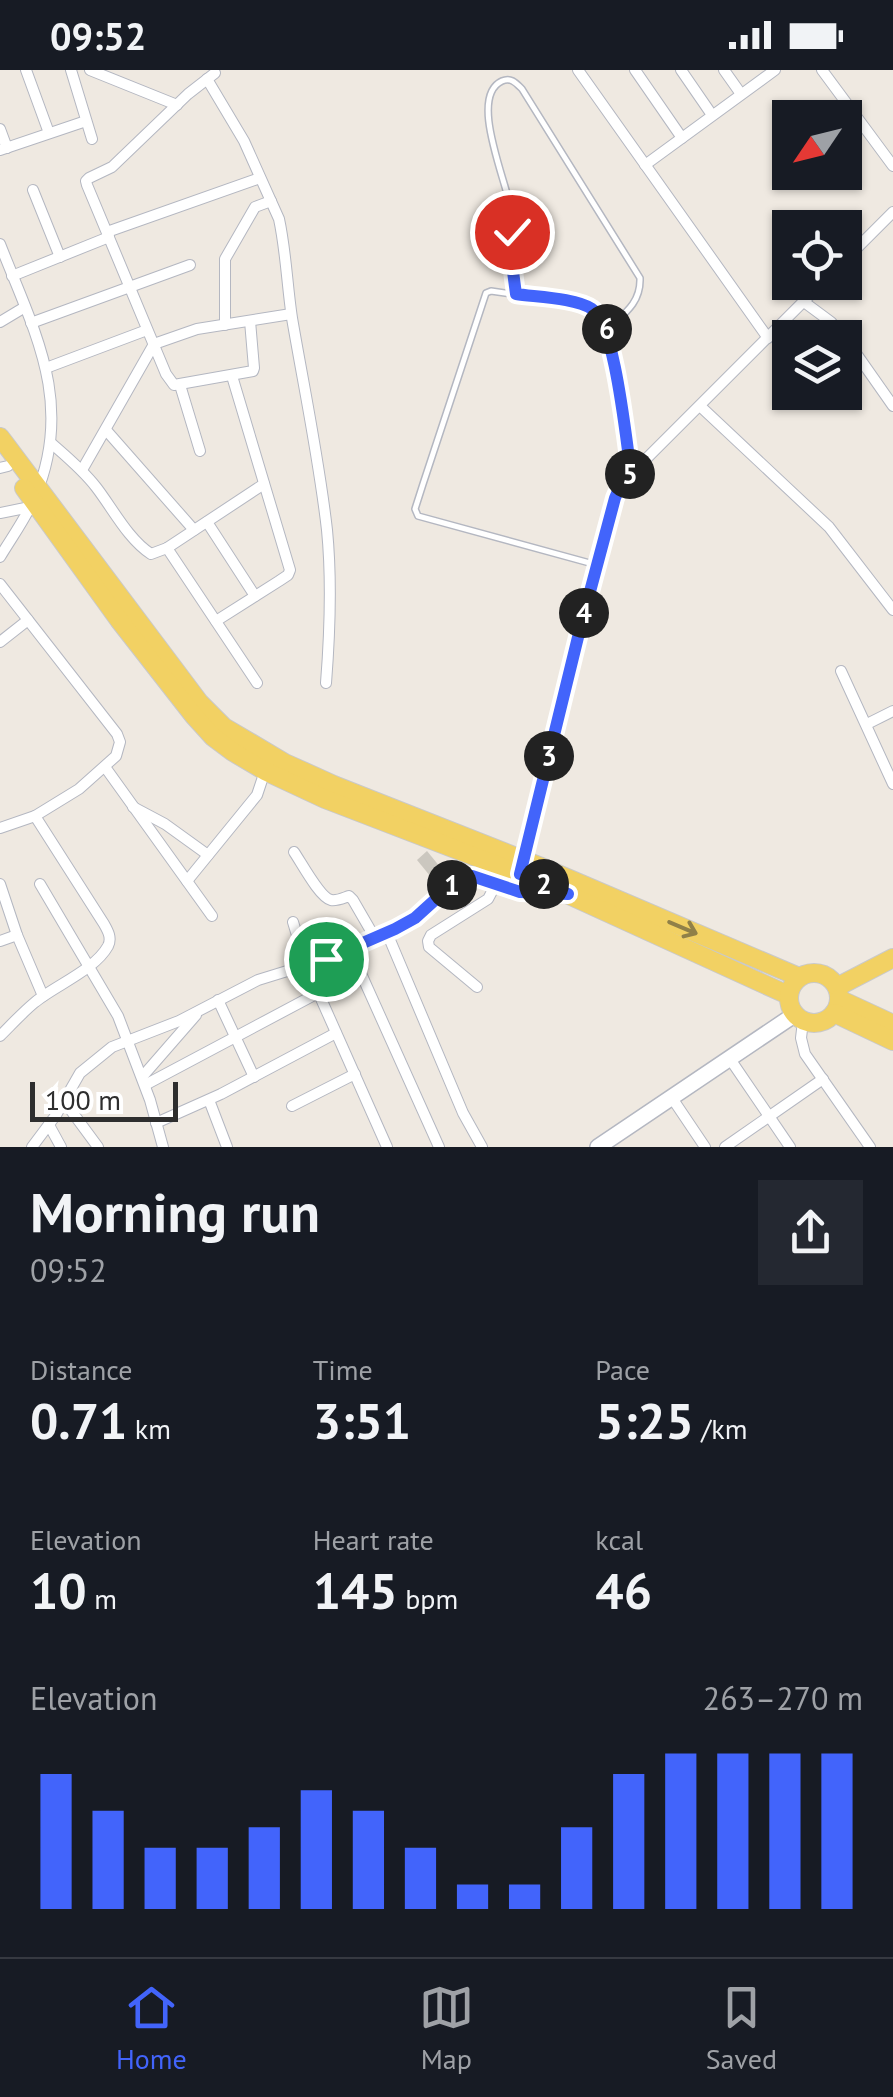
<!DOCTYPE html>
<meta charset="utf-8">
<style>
:root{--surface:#171b24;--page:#242831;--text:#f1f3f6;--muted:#9ea1a6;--line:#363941;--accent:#4264fb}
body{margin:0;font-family:"PT Sans",sans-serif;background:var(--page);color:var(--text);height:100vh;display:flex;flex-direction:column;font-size:38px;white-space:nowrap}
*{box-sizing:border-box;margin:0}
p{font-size:32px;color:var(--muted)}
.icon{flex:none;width:55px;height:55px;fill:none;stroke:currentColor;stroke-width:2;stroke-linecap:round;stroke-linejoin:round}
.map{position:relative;height:1077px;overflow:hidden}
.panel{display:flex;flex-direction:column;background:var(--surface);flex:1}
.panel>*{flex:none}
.needle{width:65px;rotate:235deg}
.fabs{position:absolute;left:772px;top:30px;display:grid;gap:20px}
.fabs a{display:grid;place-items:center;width:90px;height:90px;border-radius:0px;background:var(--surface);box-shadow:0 2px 8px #0004;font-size:50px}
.scale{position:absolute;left:30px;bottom:25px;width:148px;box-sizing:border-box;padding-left:10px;border:5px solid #2e2e2e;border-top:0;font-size:28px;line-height:35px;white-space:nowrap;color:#2e2e2e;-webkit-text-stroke:8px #fff;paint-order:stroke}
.pin{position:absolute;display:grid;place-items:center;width:85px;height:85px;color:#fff;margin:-42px;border:5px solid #fff;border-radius:50%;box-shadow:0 2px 10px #0007}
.km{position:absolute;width:50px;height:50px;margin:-25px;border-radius:50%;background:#222;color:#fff;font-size:28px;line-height:50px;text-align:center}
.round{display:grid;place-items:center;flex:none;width:105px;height:105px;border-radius:0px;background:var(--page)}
.summary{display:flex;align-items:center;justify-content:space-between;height:170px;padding:0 30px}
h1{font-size:55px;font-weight:700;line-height:75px}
.figures{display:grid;grid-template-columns:repeat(3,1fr);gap:15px;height:170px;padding:10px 30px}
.figures div{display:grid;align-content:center}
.figures b{font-size:50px;font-weight:700}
.figures small{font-size:28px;font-weight:400}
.figures p{font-size:28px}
.chart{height:280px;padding:20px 30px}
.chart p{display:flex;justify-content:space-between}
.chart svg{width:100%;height:180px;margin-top:10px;stroke:var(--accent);stroke-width:6}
.status{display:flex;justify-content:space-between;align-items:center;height:70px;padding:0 50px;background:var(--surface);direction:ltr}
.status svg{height:28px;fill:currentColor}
.menu{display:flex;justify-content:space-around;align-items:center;height:140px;border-top:2px solid var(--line);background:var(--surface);font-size:28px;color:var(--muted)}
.menu a{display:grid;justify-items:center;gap:5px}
.menu .current{color:var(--accent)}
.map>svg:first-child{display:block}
.building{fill:#cbc7bf}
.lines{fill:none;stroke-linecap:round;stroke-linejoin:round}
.service-casing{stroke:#b4b7c1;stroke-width:8}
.minor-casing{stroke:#b4b7c1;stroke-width:12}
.secondary-casing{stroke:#b4b7c1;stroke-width:18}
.primary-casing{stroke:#c9c9c9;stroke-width:20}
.service{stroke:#fff;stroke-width:5}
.minor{stroke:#fff;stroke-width:10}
.secondary{stroke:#fff;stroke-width:15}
.primary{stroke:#f2d163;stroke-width:18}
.oneway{stroke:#908048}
.route-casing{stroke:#fff;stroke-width:20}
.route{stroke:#4264fb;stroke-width:12}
</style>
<div class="status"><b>09:52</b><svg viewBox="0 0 49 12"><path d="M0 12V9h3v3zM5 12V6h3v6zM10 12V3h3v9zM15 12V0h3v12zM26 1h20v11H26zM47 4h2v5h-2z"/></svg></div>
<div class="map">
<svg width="893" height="1077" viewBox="0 0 893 1077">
<rect width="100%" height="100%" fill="#efe9e1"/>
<path class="building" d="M427,781L445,803L435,812L417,790Z"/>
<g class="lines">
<g class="service-casing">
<g id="service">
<path d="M516,223C514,213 512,202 512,192C511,176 514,160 512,145C509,116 467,27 502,11C511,7 516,13 522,19L640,208C641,233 624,244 607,260"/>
<path d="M597,495L418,446L415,439L423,414L486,223L491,221L581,234L592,238L601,247L607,260L631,402"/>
</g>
</g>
<g class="minor-casing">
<g id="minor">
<path d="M26,0L49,63"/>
<path d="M71,0L92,69"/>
<path d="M90,0L177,35"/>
<path d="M578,0L768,268"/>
<path d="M635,0L682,68"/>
<path d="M681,0L712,45"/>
<path d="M724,0L741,24"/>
<path d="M822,0L893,96"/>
<path d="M215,3L188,24L112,97L89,108L86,111L87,115L166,304L174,315L253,301L254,298L250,251"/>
<path d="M207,9L244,71L279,149C286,181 287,215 292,248C304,318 319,389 327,460C332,511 330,562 326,613"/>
<path d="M0,59L7,78"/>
<path d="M0,80L86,51"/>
<path d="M645,95L775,0"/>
<path d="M33,120L60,187"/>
<path d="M107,162L260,108"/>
<path d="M0,174C34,261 75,333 35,427C26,448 12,467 0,487"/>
<path d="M845,190L893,142"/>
<path d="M12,206L109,167"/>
<path d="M804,232L831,252L846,269L893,336"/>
<path d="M0,252L25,237"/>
<path d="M31,253L190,195"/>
<path d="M225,255V189L255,137L271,131"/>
<path d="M46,298L147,260"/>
<path d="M180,315L200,381"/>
<path d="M700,336L829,457L893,540"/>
<path d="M106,360L194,460"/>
<path d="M51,373C67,387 83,400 96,417C113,439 128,469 151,484L167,478L264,414"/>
<path d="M0,398L8,396"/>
<path d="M82,400L154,274L197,259L291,244"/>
<path d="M0,443L30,437"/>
<path d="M207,452L255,526"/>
<path d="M167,478L257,613"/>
<path d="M0,514L117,664L120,672L116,686L79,719L35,746L0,758"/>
<path d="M216,551L279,511L288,505L290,500L232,306"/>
<path d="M0,572L28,550"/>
<path d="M841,601L893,714"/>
<path d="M867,654L893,641"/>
<path d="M105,697L212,846"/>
<path d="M133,737L165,754L208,785"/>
<path d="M294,782C301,792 320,828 331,830C337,831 343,828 349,826L353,830L375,868"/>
<path d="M523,795L580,559L621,414L823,212"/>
<path d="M187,811L257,725L265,701"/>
<path d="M0,814L17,865L43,926"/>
<path d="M40,814L118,946L150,1030L163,1077"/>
<path d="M293,852L306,895L387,1077"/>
<path d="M387,863L463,1043L482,1077"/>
<path d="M0,871L17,865"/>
<path d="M350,879L439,1077"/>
<path d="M477,917L429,877L428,871L431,865L488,829L496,814"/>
<path d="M218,930L254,1007"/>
<path d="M803,951L801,968L805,984L870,1077"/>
<path d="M0,966C11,955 22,943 34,933C54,916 95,900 108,876C112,868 108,861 104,854L35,746"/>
<path d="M730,989L790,1077"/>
<path d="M142,1007L196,945"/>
<path d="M145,1015L318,923"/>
<path d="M672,1028L705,1077"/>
<path d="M209,1030L227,1077"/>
<path d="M64,1031L98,1077"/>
<path d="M292,1036L355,1004"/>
<path d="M156,1053L221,1024L336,963"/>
<path d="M49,1055L61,1077"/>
<path d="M32,1077L56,1045L80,1003L112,977L179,951L258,910L326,889L395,859L424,841L458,809L471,806L520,821L557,824"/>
<path d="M725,1077L823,1009"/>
</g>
</g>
<g class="secondary-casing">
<path id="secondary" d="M598,1077L794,945"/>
</g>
<g class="primary-casing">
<g id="primary">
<path d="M0,367L199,632L224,657L285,693L334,715L539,796L799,907"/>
<path d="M24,418L119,550L194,646L213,667L233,682L265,701L325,729L536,810L788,925"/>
<circle cx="814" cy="928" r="25"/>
<path d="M837,917L893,888"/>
<path d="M839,929L893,954"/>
<path d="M834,943L893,971"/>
</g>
</g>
<use href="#service" class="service"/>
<use href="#minor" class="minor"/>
<use href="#secondary" class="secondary"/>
<use href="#primary" class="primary"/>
</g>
<defs><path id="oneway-shaft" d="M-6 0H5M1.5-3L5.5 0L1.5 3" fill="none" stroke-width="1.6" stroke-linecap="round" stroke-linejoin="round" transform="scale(2.5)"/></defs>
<use class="oneway" href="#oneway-shaft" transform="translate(683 858) rotate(23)"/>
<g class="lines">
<g class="route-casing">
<path id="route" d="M326,889L395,859L415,848L458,809L472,806L520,822L568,824L520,804L580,559L615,428L621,414L631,402C626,371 615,254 592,239C576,228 536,227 516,224L512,194V162"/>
</g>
<use href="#route" class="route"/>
</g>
</svg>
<div class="fabs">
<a><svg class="needle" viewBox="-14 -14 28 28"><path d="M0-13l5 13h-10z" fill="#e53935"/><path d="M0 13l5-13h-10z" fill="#9ea1a6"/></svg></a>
<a><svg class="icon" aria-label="locate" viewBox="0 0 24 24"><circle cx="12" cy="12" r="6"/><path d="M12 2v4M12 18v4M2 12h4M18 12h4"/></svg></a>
<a><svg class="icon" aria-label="layers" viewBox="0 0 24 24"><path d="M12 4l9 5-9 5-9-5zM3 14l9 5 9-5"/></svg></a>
</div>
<div class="scale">100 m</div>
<div class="pin" style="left:326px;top:889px;background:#1e9e55"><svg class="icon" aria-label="arrive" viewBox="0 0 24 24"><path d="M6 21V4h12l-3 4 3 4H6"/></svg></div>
<div class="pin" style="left:512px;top:162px;background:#d93025"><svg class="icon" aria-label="check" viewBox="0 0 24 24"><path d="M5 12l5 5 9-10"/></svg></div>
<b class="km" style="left:452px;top:815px">1</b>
<b class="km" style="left:544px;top:814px">2</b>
<b class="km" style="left:549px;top:686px">3</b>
<b class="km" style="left:584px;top:543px">4</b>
<b class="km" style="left:630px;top:404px">5</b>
<b class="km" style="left:607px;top:259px">6</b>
</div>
<section class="panel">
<div class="summary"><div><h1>Morning run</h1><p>09:52</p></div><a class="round"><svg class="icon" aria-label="share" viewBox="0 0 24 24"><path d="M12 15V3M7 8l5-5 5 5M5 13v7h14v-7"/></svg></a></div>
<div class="figures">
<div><p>Distance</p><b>0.71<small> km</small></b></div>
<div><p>Time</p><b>3:51</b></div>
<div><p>Pace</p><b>5:25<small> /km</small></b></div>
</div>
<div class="figures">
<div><p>Elevation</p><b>10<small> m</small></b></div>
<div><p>Heart rate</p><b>145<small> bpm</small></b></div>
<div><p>kcal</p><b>46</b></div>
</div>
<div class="chart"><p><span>Elevation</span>263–270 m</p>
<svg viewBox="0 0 160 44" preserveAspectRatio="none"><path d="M5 44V11M15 44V20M25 44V29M35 44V29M45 44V24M55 44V15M65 44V20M75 44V29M85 44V38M95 44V38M105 44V24M115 44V11M125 44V6M135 44V6M145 44V6M155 44V6"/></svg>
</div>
</section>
<nav class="menu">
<a class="current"><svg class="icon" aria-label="home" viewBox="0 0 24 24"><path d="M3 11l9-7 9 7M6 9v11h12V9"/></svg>Home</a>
<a><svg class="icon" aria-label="map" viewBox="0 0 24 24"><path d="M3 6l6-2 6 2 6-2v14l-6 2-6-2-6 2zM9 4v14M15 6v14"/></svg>Map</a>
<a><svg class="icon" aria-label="saved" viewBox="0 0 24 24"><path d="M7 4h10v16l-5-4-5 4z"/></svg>Saved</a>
</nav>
